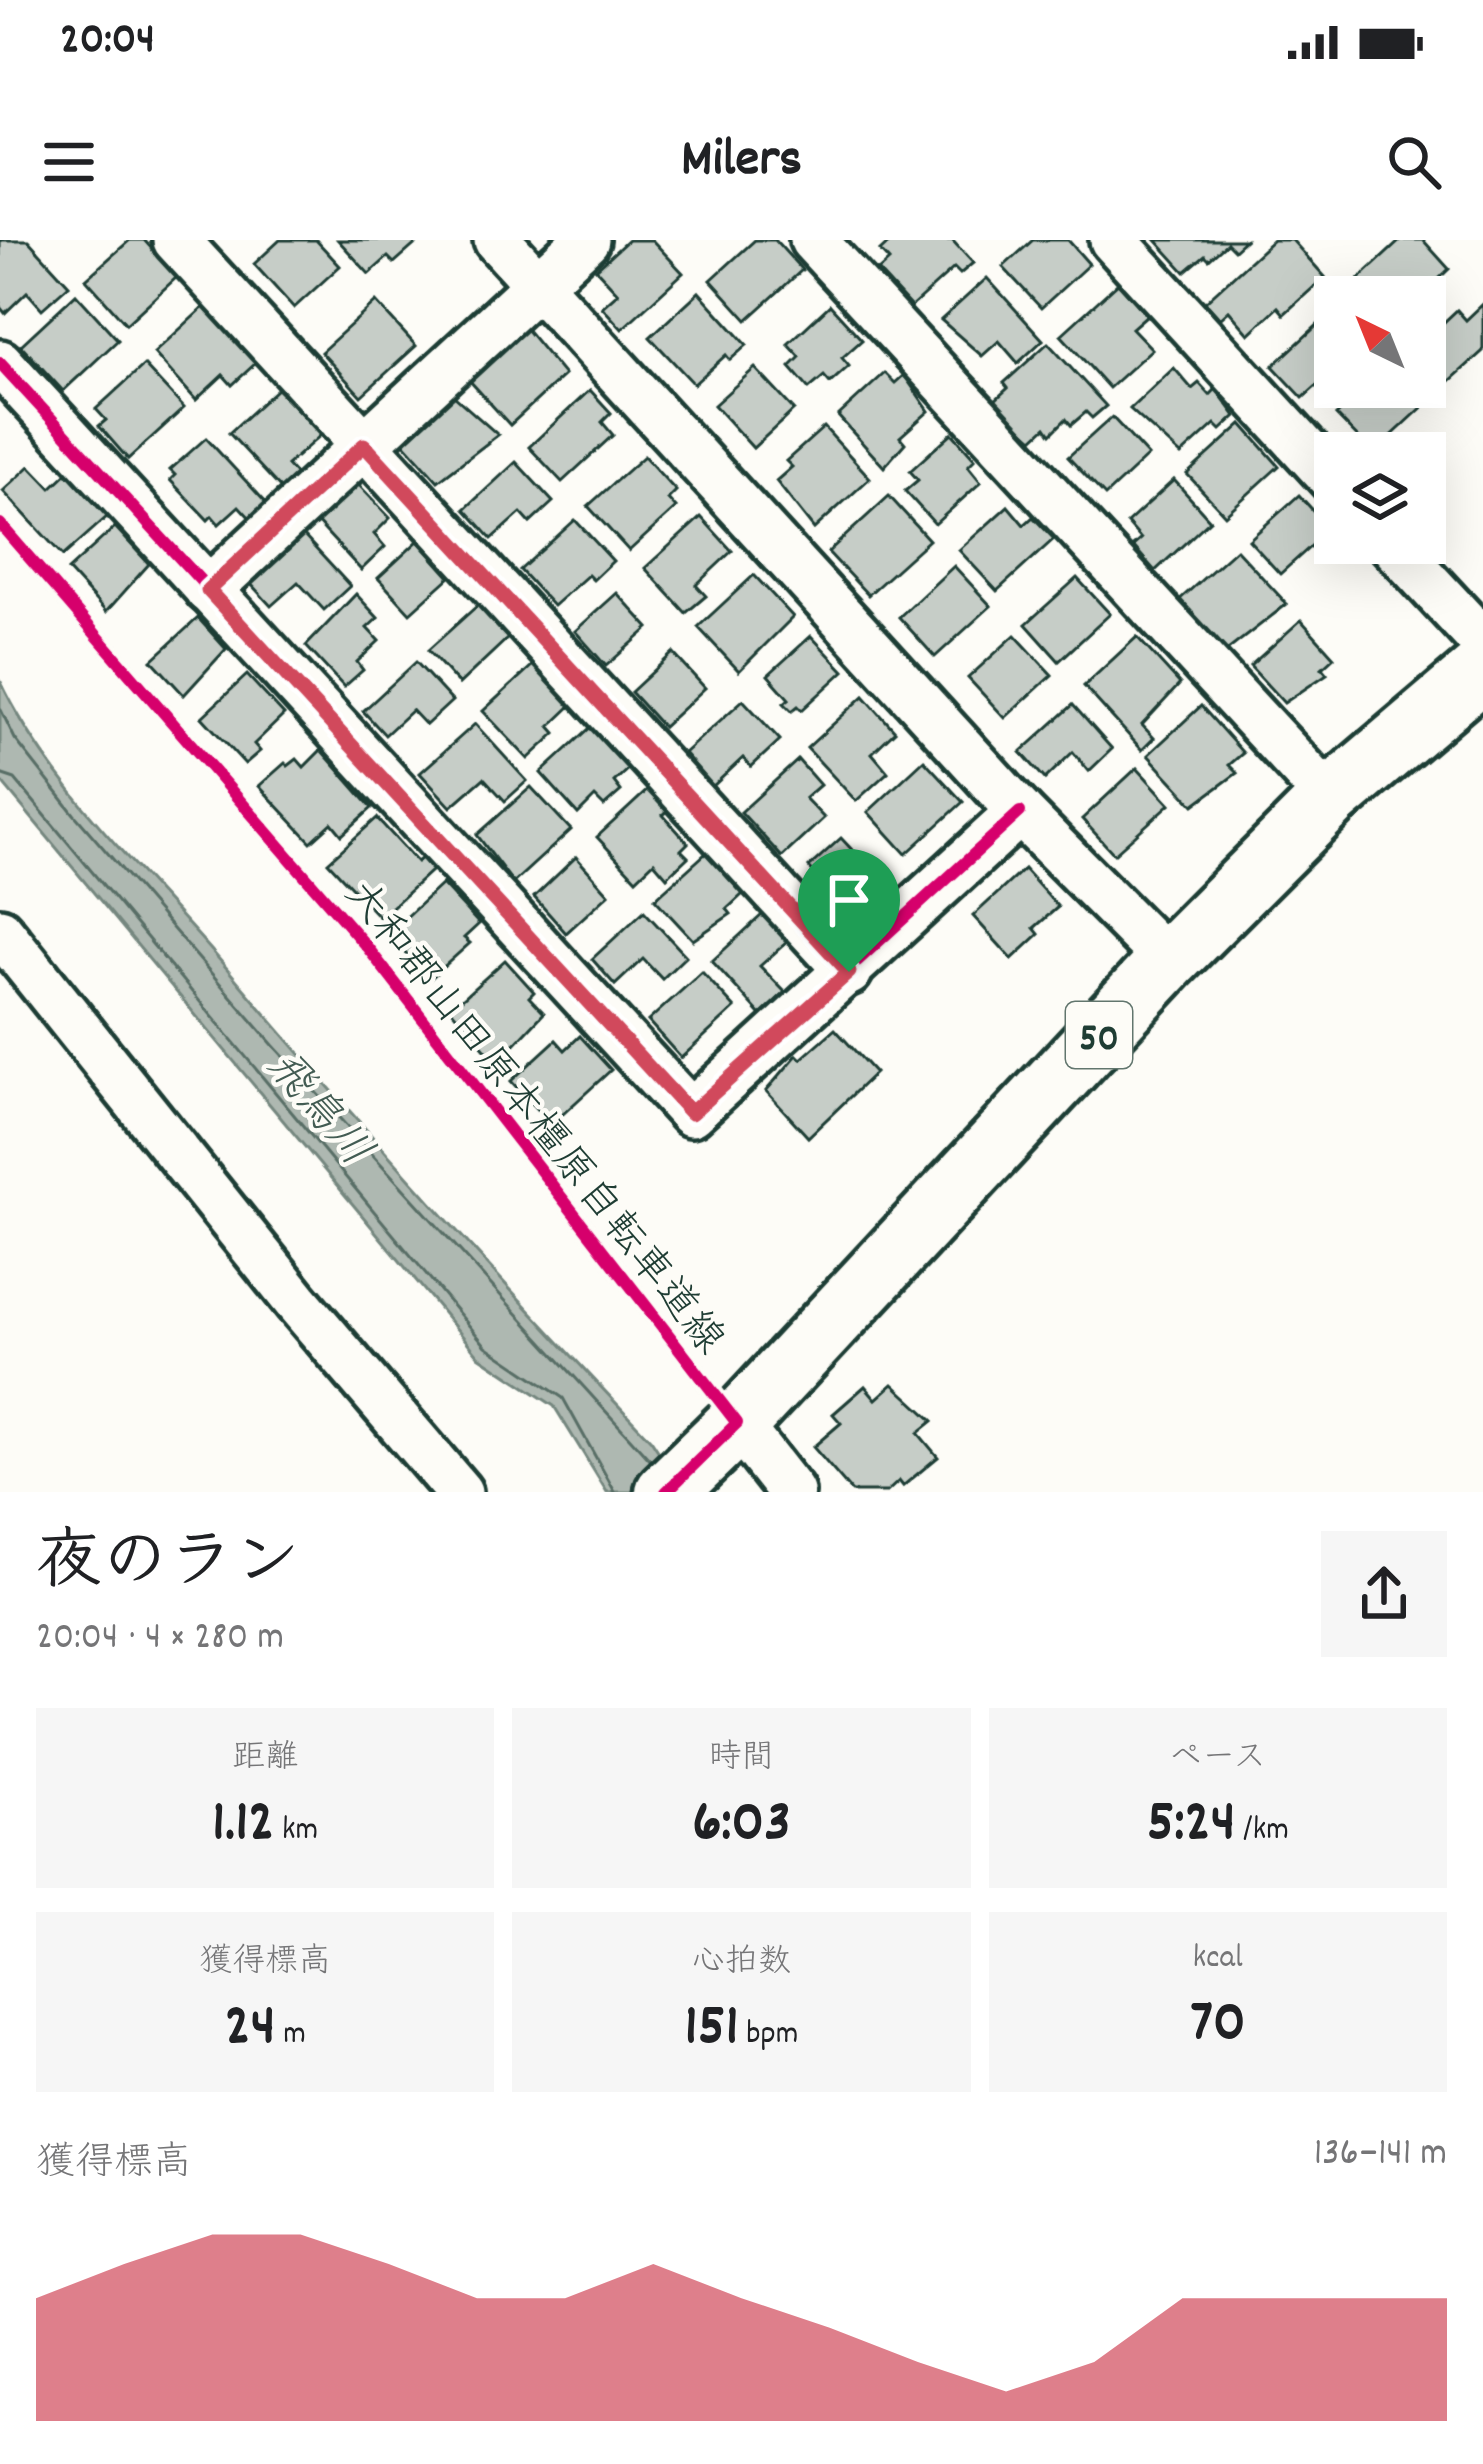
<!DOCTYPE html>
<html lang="ja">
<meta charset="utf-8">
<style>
:root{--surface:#fff;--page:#f6f6f6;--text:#202124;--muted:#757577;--accent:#d1495b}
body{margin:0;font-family:Dekko,"Klee One",sans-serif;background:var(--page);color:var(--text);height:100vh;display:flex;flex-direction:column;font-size:45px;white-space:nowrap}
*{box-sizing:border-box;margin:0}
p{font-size:39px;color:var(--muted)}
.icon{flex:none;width:66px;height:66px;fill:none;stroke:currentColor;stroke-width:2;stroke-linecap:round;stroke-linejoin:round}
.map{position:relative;height:1252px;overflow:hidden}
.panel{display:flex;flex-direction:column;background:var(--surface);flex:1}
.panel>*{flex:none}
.needle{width:78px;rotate:317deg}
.fabs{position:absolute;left:1314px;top:36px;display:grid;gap:24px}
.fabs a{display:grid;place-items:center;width:132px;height:132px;border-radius:0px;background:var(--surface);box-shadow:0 12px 48px #0002;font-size:60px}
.pin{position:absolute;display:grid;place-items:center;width:102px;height:102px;color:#fff;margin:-123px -51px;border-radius:50% 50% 50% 0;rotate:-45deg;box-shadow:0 0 12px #0007}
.pin .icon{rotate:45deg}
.round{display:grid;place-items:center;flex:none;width:126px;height:126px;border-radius:0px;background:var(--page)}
.overview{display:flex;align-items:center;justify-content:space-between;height:204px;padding:0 36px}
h1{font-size:66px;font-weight:700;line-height:90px}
.figures{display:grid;grid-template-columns:repeat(3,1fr);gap:18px;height:204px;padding:12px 36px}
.figures div{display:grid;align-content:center;border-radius:0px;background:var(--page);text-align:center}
.figures b{font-size:60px;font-weight:700}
.figures small{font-size:33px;font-weight:400}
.figures p{font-size:33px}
.chart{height:336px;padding:24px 36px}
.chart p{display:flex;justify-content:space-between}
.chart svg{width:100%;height:216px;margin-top:12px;fill:var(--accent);opacity:.7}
.status{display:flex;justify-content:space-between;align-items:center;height:84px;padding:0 60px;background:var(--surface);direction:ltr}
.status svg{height:33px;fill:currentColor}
header{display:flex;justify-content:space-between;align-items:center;height:156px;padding:0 36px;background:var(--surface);font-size:54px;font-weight:700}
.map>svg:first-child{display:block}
.water{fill:#aeb8b1;stroke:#75877f;stroke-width:3}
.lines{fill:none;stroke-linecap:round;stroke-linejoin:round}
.shore{stroke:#586e66;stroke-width:3}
.building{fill:#c6cdc7;stroke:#1f3d34;stroke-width:3}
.minor-casing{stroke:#1f3d34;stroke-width:54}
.major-casing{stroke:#1f3d34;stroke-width:69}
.minor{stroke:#fdfcf7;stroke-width:45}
.major{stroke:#fdfcf7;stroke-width:60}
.cycleway-casing{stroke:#fdfcf7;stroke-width:20}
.cycleway{stroke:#d6006c;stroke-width:12}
.route-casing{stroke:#fff;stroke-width:24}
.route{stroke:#d1495b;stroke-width:15}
.labels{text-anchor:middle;stroke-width:9;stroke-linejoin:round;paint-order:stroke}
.shield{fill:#fdfcf7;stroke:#62766e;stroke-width:3}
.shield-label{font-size:39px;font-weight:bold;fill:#1f3d34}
.street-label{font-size:42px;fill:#1f3d34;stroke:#fdfcf7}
.water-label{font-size:45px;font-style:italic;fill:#435c53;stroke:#fdfcf7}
</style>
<div class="status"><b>20:04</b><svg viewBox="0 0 49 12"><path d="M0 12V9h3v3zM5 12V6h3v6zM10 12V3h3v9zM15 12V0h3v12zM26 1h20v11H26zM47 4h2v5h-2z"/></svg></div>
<header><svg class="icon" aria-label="menu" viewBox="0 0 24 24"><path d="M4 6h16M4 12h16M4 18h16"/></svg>Milers<svg class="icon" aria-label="search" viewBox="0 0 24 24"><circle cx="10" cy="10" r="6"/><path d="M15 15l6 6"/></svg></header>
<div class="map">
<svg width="1483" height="1252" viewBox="0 0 1483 1252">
<rect width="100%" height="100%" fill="#fdfcf7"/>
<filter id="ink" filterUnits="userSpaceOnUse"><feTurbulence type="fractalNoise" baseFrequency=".00833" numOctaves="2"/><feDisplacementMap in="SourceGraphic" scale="24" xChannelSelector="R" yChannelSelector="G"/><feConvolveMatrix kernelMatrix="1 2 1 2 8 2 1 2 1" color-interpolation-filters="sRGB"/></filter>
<g filter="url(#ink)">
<path class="water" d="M0,440C52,550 146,633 224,725C361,888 505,1046 651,1200L685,1252H607L554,1166L479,1116L0,540Z"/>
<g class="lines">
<g class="shore">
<path d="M0,468L15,499L74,574L273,805L651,1221"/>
<path d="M0,534L15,539L486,1106L563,1158L615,1252"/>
</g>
</g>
<g class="building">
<path d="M0,0H28L69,45L42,69L27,52L5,73L0,67Z"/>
<path d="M130,0H144L177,37L126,84L86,39Z"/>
<path d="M280,0H316L340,26L294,68L254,24Z"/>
<path d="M338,0H420L394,23L388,17L369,34Z"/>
<path d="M628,0H652L683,33L622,89L602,67L618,53L596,29Z"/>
<path d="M755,0H775L802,30L747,80L711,40Z"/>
<path d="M892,0H952L973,23L960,34L954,28L911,67L878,31L889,21L880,11Z"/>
<path d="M1033,0H1068L1089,24L1041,68L1003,27Z"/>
<path d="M1156,0H1245L1234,10L1227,3L1209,19L1205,15L1185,32Z"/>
<path d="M1273,0H1292L1325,37L1284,74L1278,67L1249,94L1229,71L1220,79L1205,62Z"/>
<path d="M1401,0H1423L1449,29L1420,57H1355L1348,49Z"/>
<path d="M987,38L1043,100L1018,123L999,101L982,116L941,80Z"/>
<path d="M1118,43L1147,75L1132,88L1152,109L1109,148L1061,95Z"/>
<path d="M699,52L747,105L730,120L726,115L694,144L650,97Z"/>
<path d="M76,54L118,100L63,151L21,105Z"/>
<path d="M376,62L416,106L361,156L321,112Z"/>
<path d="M1483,64V111L1440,150L1425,134V100L1457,70L1466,80Z"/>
<path d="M830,65L862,100L842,118L849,126L830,143L824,136L809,149L790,127L800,117L788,104Z"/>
<path d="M205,66L257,122L232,145L223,135L196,160L154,113Z"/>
<path d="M1335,69V129L1303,158L1273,126Z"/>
<path d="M526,89L564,135L510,185L469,140Z"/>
<path d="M1048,103L1106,166L1092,178L1086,172L1071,185L1066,179L1051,194L1046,187L1033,199L992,163L1008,148L1004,143Z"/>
<path d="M144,125L184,168L128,219L99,186L106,180L96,169Z"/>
<path d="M755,128L794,170L753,208L714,165Z"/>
<path d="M1174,128L1192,149L1199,143L1210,155L1216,149L1236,176L1221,190L1215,184L1181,215L1130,169Z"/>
<path d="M885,133L895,143L904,135L929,171L900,197L905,203L884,227L838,176Z"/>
<path d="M1367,147H1413L1427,163L1373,213L1336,175Z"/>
<path d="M277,149L322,194L287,225L296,235L281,249L229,193Z"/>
<path d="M590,150L611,173L602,182L613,195L562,242L529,207Z"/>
<path d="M454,156L498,195L438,241L403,202Z"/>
<path d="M1112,177L1148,216L1105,256L1068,217Z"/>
<path d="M1242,184L1279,226L1225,275L1187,234Z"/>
<path d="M824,187L870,238L814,289L776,241L792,227L786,221Z"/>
<path d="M952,193L975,219L968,226L981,242L935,284L905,251L918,240L910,231Z"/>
<path d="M206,198L268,265L252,280L239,266L219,284L212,276L208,280L170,240L175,235L170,230Z"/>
<path d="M644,216L676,251L668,259L676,268L629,311L588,266Z"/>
<path d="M516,222L553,262L530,283L521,273L492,299L465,269Z"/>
<path d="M30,226L51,248L68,232L108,276L63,316L3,251Z"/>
<path d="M1174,240L1210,280L1155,331L1133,306L1141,299L1127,283Z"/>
<path d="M357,243L390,278L374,294L385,307L361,330L316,281Z"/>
<path d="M1299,255L1330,289L1280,334L1249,300Z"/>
<path d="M889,256L929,300L868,355L828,312Z"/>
<path d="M1008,266L1024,285L1033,277L1054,299L997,351L959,310Z"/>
<path d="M701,277L732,311L696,345L706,356L686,373L645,328Z"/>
<path d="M575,280L613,321L593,340L588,335L553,366L520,330Z"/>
<path d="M115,287L149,324L106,372L68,330Z"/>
<path d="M303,295L350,346L324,370L298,342L271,366L250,343Z"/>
<path d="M418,301L450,337L410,373L378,338Z"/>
<path d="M1236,309L1287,364L1224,413L1177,362Z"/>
<path d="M954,326L991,366L935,417L899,377Z"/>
<path d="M754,335L793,377L739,431L698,387Z"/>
<path d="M1077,338L1110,374L1059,421L1026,384Z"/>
<path d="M617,353L649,388L606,426L575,391Z"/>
<path d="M356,354L378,378L367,388L379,401L357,422L363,430L344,447L306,406Z"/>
<path d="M478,365L508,398L459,444L428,410Z"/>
<path d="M198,378L226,409L184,455L152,420Z"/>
<path d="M1301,380L1334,417L1322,428L1327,434L1284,463L1250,426Z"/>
<path d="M1015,395L1052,435L1005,478L968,438Z"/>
<path d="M811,396L844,431L802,470L798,466L792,471L784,463L789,459L768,435Z"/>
<path d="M1137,397L1180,444L1142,485L1154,498L1142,510L1084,446Z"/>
<path d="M673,413L705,448L663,487L631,452Z"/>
<path d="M416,422L452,461L426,485L412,470L385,495L363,471Z"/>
<path d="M534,424L572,465L550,486L556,493L528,519L483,471Z"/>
<path d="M247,435L284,475L254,504L260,511L245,524L202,477Z"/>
<path d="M864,456L895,491L872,513L888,532L856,561L807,508Z"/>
<path d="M743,460L780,500L751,527L743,518L713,546L684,513Z"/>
<path d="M1073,465L1112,509L1089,531L1073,512L1045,539L1021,512Z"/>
<path d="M1201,466L1243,513L1229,525L1237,533L1194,565L1148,515Z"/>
<path d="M475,484L527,541L505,561L484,538L451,567L420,533Z"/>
<path d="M592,486L630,527L614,542L621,551L604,566L595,557L578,574L541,533Z"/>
<path d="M321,510L372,568L342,595L332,583L311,602L259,546L285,523L288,526L297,519L304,527Z"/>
<path d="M798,520L820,545L805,558L824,578L782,617L741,572Z"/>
<path d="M924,520L963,562L906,614L868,572Z"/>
<path d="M1137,528L1170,564L1114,614L1082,579Z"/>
<path d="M531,547L571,590L513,643L477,595Z"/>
<path d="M650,548L669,570L663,575L688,603L681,610L688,617L667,637L654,622L636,639L597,597Z"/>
<path d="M377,578L417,622L422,618L432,630L380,678L328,622Z"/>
<path d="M841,598L869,628L836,657L809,627Z"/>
<path d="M706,613L743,654L727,669L731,674L693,700L655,659Z"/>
<path d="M576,617L609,654L566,693L534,657Z"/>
<path d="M1024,629L1058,667L1034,688L1039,694L1012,719L973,676Z"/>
<path d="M442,644L479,684L464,698L470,703L429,740L388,694Z"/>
<path d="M644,671L686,716L662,739L643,719L615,745L592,719Z"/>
<path d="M763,674L788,701L760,726L785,752L761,775L712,721Z"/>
<path d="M505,720L534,752L529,757L544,773L497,823L451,769Z"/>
<path d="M702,732L735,768L681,818L648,781Z"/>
<path d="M835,789L875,833L808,897L766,851L797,815L801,819Z"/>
<path d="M580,796L611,830L551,885L511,841L556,800L565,810Z"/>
<path d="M893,1144L933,1181L918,1193L938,1217L903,1246L899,1241L887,1252H852L813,1207L841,1183L833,1174L865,1146L876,1159Z"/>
</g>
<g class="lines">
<g class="minor-casing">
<g id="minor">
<path d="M176,0L849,732"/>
<path d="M497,0L1020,572L1168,721"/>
<path d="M813,0L1330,559"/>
<path d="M1113,0L1335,242"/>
<path d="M0,123L691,873L1020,572"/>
<path d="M1391,303L1483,402"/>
<path d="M208,350L586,0"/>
<path d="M0,691L296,1061L459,1252"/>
<path d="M737,1183L791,1252"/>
</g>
</g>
<g class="major-casing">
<path id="major" d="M666,1252L737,1183L1168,721L1330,559L1483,429"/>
</g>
<use href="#minor" class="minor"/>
<use href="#major" class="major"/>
<g class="cycleway-casing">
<g id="cycleway">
<path d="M0,123L691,873L1020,572"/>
<path d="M0,284L367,707L737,1183L666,1252"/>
</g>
</g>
<use href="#cycleway" class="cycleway"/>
</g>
</g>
<g class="lines" filter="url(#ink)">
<g class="route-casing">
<path id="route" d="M364,205L849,732L691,873L208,350Z"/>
</g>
<use href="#route" class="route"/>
</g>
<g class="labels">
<rect class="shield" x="1066" y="762" width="66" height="66" rx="9"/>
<g class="shield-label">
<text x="1099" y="809">50</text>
</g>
<g class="street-label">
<text transform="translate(537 875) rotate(52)" y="15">大和郡山田原本橿原自転車道線</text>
</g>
<g class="water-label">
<text transform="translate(322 866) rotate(50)" y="16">飛鳥川</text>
</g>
</g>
</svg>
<div class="fabs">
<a><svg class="needle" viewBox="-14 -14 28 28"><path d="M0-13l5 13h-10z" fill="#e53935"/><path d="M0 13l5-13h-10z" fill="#757577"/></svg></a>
<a><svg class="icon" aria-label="layers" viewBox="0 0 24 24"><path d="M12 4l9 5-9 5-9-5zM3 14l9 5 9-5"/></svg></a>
</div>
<div class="pin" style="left:849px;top:732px;background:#1e9e55"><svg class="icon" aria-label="arrive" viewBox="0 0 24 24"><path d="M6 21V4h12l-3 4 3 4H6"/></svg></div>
</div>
<section class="panel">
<div class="overview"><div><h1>夜のラン</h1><p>20:04 · 4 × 280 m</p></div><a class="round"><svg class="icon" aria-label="share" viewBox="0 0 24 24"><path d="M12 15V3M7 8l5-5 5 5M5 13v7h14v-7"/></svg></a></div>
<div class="figures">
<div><p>距離</p><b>1.12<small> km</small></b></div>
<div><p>時間</p><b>6:03</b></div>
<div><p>ペース</p><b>5:24<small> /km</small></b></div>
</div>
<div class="figures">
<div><p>獲得標高</p><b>24<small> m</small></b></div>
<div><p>心拍数</p><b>151<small> bpm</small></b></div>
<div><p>kcal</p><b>70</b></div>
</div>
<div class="chart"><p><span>獲得標高</span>136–141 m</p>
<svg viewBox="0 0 160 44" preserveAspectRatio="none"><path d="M0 44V19L10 12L20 6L30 6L40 12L50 19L60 19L70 12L80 19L90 25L100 32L110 38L120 32L130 19L140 19L150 19L160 19V44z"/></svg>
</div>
</section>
